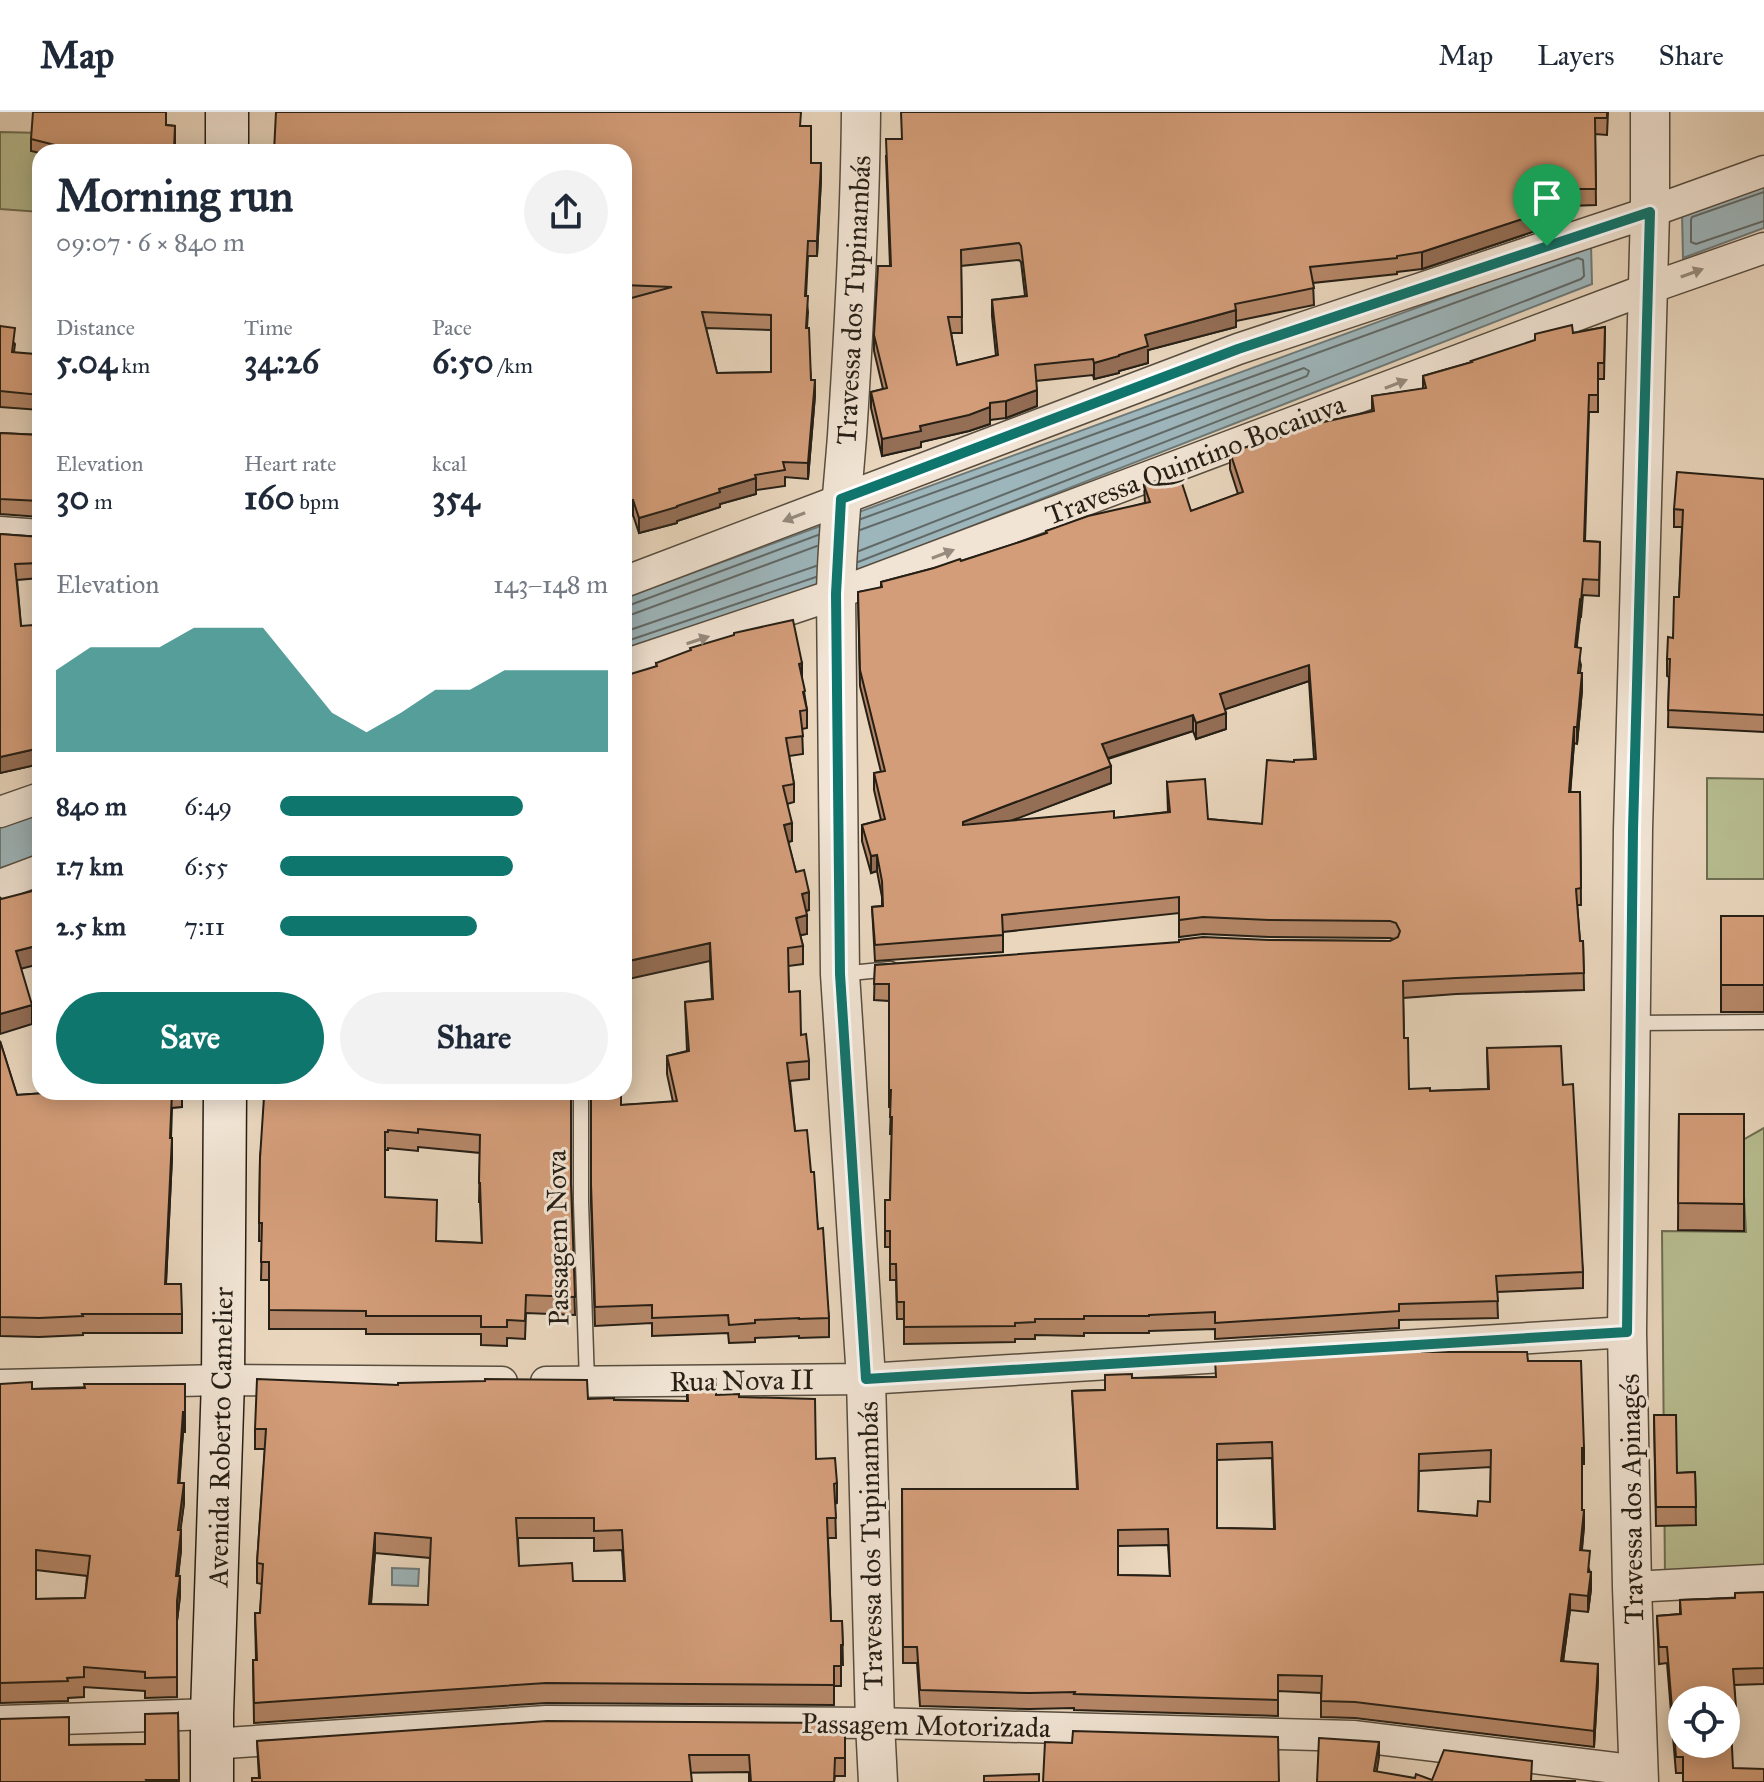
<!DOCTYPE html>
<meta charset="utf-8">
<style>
:root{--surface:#fff;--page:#f2f2f3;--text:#1f2937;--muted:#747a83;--line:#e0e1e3;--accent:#0f766e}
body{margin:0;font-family:"IM FELL Great Primer",serif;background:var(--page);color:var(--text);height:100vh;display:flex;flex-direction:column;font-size:30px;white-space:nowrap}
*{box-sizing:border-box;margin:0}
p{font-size:26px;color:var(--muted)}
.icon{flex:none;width:44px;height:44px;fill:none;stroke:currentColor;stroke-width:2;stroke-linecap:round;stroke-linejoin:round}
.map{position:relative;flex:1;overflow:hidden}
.side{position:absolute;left:32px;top:32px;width:600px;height:956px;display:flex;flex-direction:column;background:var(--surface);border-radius:24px;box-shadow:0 4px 20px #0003}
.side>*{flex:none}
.controls{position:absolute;left:1668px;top:1574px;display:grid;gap:16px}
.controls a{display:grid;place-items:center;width:72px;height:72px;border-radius:50%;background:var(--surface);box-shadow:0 4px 20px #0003;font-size:40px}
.pin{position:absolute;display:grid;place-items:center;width:68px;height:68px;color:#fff;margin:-82px -34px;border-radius:50% 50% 50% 0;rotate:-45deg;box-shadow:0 0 8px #0007}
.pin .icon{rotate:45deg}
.round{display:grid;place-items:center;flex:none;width:84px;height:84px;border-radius:42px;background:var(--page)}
.summary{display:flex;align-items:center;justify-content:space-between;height:136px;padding:0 24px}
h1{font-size:44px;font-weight:700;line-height:60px}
.stats{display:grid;grid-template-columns:repeat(3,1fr);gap:12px;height:136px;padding:8px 24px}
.stats div{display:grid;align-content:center}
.stats b{font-size:34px;font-weight:700}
.stats small{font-size:22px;font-weight:400}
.stats p{font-size:22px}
.chart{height:224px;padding:16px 24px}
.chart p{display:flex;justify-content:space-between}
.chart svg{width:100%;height:144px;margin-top:8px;fill:var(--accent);opacity:.7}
.button{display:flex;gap:16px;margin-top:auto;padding:16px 24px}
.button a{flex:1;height:92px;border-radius:48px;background:var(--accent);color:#fff;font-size:32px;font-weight:700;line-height:92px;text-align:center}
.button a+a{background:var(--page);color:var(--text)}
ul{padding:0 24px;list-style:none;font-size:26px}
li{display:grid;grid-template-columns:128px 96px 1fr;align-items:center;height:60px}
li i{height:20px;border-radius:10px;background:var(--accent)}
header{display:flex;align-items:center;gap:48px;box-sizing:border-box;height:112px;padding:0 40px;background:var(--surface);border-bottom:2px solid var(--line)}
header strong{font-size:38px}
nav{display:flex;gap:44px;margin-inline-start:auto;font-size:28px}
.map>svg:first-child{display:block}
.green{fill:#b7bd90;stroke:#6e6e52;stroke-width:2}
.water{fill:#9db6bc;stroke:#6d7a79;stroke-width:2}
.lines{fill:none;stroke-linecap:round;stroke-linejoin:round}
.shore{stroke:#626a68;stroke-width:2}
.service-casing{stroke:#574d3f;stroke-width:17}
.minor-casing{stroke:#574d3f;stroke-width:33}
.tertiary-casing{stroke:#574d3f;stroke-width:41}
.secondary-casing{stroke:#261f15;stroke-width:45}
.service{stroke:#f1e4d4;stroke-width:14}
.minor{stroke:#f1e4d4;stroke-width:30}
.tertiary{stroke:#f1e4d4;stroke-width:38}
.secondary{stroke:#f1e4d4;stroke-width:42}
.wall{fill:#b58768;stroke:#261f15;stroke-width:2;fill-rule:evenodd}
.shaded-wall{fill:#946e55;stroke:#261f15;stroke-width:2}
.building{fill:#d39d79;stroke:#261f15;stroke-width:2;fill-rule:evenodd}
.oneway{fill:#968b7e}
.route-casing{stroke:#fff;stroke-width:16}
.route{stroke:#0f766e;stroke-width:10}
.labels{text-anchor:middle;stroke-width:6;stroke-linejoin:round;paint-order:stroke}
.street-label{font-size:28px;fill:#261f15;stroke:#f1e4d4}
</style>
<header>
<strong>Map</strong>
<nav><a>Map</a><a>Layers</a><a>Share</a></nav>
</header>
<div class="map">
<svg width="1764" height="1670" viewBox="0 0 1764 1670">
<rect width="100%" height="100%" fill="#e9d6bd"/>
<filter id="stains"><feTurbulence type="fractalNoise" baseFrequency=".0025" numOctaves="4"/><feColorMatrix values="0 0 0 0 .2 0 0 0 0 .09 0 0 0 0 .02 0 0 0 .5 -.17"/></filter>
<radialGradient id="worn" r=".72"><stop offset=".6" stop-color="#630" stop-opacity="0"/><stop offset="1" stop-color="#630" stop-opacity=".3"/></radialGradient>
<g class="green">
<path d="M0,20L43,21L40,40V100L0,97Z"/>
<path d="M1707,666L1764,667V767H1707Z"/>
<path d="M1764,1016V1460L1665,1467L1662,1119L1746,1120L1741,1029Z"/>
</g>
<g class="water">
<path d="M1764,71V116L1683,146L1682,100Z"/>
<path d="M1591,132L1592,172L854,460L624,539V486Z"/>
<path d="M40,701V743L0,756V714Z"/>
<path d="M392,1456L419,1457L418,1474L392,1473Z"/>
</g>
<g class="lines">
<g class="shore">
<path d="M1764,80L1692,105L1691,108V130L1696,132L1764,109"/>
<path d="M859,439L1307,264L1309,259L1304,256L860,418"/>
<path d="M858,450L1581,167L1584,164L1583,148L1578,146L861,407"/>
<path d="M624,493H630L818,423"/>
<path d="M624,503L633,502L817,434"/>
<path d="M624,520L816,454"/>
<path d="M624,530L816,465"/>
</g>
<g class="service-casing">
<g id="service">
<path d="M840,862L891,857"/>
<path d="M1634,911L1764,910"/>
<path d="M581,980V1090L587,1270"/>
</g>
</g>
<g class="minor-casing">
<g id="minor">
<path d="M0,420L40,423"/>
<path d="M624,470L1238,237L1650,100L1764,59"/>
<path d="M624,553L836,482L1647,177L1764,136"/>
<path d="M0,700L40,686"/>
<path d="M0,773L40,758"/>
<path d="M546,1270L866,1267L1627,1220"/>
<path d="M0,1273L223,1268L502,1270"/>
<path d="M1632,1475L1764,1468"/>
<path d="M0,1609L212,1602"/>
<path d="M212,1632L546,1609L875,1611L1353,1624L1639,1659"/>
</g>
</g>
<g class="tertiary-casing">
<g id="tertiary">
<path d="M861,0C860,108 854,216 847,324C843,377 837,429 836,482L840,862L866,1267L875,1611L878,1670"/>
<path d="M1639,1670L1632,1475L1627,1220L1633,718L1650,100V0"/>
</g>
</g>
<g class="secondary-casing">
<g id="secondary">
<path d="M227,40V0"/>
<path d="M212,1670V1602L223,1268L225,980"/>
</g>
</g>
<use href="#service" class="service"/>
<use href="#minor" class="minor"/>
<use href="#tertiary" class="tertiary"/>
<use href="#secondary" class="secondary"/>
</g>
<g class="wall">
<path d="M1608,0L1607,23L1595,22L1596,93L1568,94V108L1422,157L1397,160V162L1313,171L1314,193L1236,209V215L1148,238V251L1119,259V261L1094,267L1093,263L1036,269L1037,294L1006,306L990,308V312L969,319L921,330V335L882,344L871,296V280L883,277L874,239V223L890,154L886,44ZM1019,148L1021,150L1025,184L992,188V204L996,244L957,253L951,221H962L961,154Z"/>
<path d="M166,13L175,14V40H40V41L31,39V27Z"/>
<path d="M801,14L811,51L821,67L817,144H808L806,184L808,200L807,216L811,268L815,283L808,367L785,365V374L756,378V382L720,392V395L677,409V411L639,421L633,403L624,406V40ZM706,216L771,218V260L717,261Z"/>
<path d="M0,214L15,232L14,240L35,254L40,255V298L0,295Z"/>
<path d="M1605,215L1604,267H1598V300H1589L1585,429L1600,430L1599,484L1583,483L1581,505H1580L1576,535L1581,553L1580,561L1582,578L1577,632L1574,631L1570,680H1580L1581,793H1577L1580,829H1583L1584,878L1456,882L1403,886L1404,926L1409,977L1430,979L1488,977L1487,936L1563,973L1583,1160V1176L1497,1180L1498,1206L1399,1208V1216L1215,1227V1217L1149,1219V1221H1084V1224L1035,1223V1227H1015V1230L904,1232V1207H897L896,1168H890V1135H885V1088H890L892,1022H890L891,995H889V889L874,888L875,853L1269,828L1390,829L1394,827L1390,826L1269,825L1203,822L1179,825V801L1003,820V840L875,849L872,795L882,794V785L877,759L871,761L862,729V713L881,708L874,678V661L881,660L860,574L858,480L881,476V470L961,449L1046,422V419L1145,391L1144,373L1191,399L1238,382L1230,357V340L1283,324V319L1372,299V284L1423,277V264L1573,221ZM1309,569L1314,647L1294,650L1262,712L1208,707L1167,670L1168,700L1114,706L1012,708L1111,671L1108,647L1193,619L1196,627L1226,617L1225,597Z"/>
<path d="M0,321L40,323V405L0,402Z"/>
<path d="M1764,367V620L1668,615L1669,565L1667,564V547L1673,526L1679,485L1682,415H1674V397Z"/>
<path d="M0,422L40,425V466L17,468L21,514L33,516L40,515V652L0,661Z"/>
<path d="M656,551L802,567L807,598V616L802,617L803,642L789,644L794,672V690L787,692L792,729L788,730L796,760L809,798L806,799L807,822L800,823L803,834V852L788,854L789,880L809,949V967L790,969L795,1019L811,1060L829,1206V1225L799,1226V1224L755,1226V1230L729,1231L728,1221L652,1224V1211L595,1214L591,1090V980L621,993L673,990L667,962V944L687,939L685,890L712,887L710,849Z"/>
<rect x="1721" y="804" width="43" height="96"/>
<path d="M0,929L17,983L60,980H182V995L172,996L171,1026L172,1045L166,1172L182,1202V1221H83V1223L39,1225L0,1224Z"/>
<path d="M571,980V1072L575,1203L526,1201L525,1227L507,1226V1234L481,1233V1222H366V1217H269V1168H261L262,1129H259L260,1046L267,985ZM418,1035L480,1041L479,1090H480L482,1131L436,1129L385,1085V1038H388V1036L418,1039Z"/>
<path d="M1679,1002H1744V1119L1678,1118Z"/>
<path d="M1402,1238L1528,1249L1584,1336V1352H1582V1398L1584,1414L1582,1438L1590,1460L1591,1477L1588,1500L1570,1498L1563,1549L1598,1568L1594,1635L1355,1606L1321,1605V1581L1278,1579V1604L1074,1598V1596L1029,1597L920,1594L917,1551H903L902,1377H1077L1072,1279L1105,1278V1263L1132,1266L1216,1265ZM1272,1346L1274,1417L1217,1416V1348ZM1491,1355L1490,1390L1477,1404L1418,1399L1419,1359ZM1168,1433L1170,1464L1118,1463V1434Z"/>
<path d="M687,1267L716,1283L739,1285L816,1347L837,1371V1391L835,1392L836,1426H828L831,1509H842L843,1553H841V1574H834V1593L546,1591L254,1611L253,1548H256L255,1501H260L262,1472L257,1471V1451L265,1337H255V1317L588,1287L687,1289ZM518,1426H594V1439L622,1438L624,1469H573L519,1454ZM375,1441L430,1446L428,1493L371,1492Z"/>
<path d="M0,1272L32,1277L185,1272V1320H183L179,1371L184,1391L180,1418L181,1438L178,1464L180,1484L177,1509V1585L145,1586V1579L84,1575V1585L68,1586V1589L0,1591ZM36,1458L87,1464L85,1486L36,1487Z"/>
<path d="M1654,1303L1677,1361L1695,1360L1696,1413L1656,1414Z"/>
<path d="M1764,1480V1572L1734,1573L1736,1611H1731L1683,1661H1676L1667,1551L1659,1552L1657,1504L1680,1502V1488L1735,1486Z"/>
<path d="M178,1601L179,1670H0L69,1633L145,1632Z"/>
<path d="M845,1611V1664H835L834,1670H749V1660L259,1666L257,1629Z"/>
</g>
<g class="shaded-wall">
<path d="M821,51V67L817,144V129Z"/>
<path d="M1568,92V108L1422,157V140Z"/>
<path d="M1236,198V215L1148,238V251L1119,259V261L1094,267V251L1119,243L1145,223Z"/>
<path d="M815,268V283L808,367V351Z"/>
<path d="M1037,278V294L1006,306V289Z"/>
<path d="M990,295V312L969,319L921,330V335L882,344V327L920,314Z"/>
<path d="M756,366V382L720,392V395L677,409V411L639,421V406L677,394L719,377Z"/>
<path d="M633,388V403L624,406V390Z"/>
<path d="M1580,488V505L1575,552V535Z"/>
<path d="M802,551V569L799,552Z"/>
<path d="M1309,553V569L1220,599V582Z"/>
<path d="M1582,561V578L1577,632V615Z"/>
<path d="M1226,601V617L1196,627V611Z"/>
<path d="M1193,603V619L1102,648V632Z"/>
<path d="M1574,615V631L1569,697V680Z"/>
<path d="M40,636V652L0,661V645Z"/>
<path d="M1111,654V671L963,727V710Z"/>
<path d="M792,711V729L784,731V713Z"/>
<path d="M877,743V759L871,761V744Z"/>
<path d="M809,780V798L802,800V782Z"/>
<path d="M807,803V822L796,824V806Z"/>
<path d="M710,831V849L624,868V850Z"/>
<path d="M40,833V852L16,858V839Z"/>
<path d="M32,893V912L0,922V902Z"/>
<path d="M172,1026V1045L165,1191V1172Z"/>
<path d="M183,1300V1320L178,1391V1371Z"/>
<path d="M184,1371V1391L178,1437V1418Z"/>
<path d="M1584,1398V1414L1580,1454V1438Z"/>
<path d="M181,1418V1438L176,1483V1464Z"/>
<path d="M375,1421V1441L369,1512V1492Z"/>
<path d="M1591,1460V1477L1588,1500V1484Z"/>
<path d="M180,1464V1484L177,1509V1489Z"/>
<path d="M1570,1482V1498L1561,1565V1549Z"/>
<path d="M1598,1552V1568L1594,1635V1619Z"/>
<path d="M1379,1630V1645L1375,1670L1374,1659Z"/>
</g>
<g class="building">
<path d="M33,0H166V13L175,14L174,37H166V40H83L31,27Z"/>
<path d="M276,0H801L800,14H811V51H821L817,129H808L805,184H808L806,216H809L811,268H815L808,351L783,350L785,358L755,363L756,366L719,377L720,380L677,394V395L639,406L633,388L624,390V188L672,175L624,173V40H274ZM702,200L771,203V260L717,261Z"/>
<path d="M901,0H1607V6H1595L1596,77H1567L1568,92L1422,140L1397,144V146L1310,155L1314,176L1235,192L1236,198L1145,223L1148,234L1119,243V244L1094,251L1093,247L1035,253L1037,278L1006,289L990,291V295L969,303L920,314L921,319L882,327L871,280L887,276L874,223L878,154H891L886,27H902ZM1019,131L1021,134L1027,184L992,188L998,243L957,253L948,205H962L961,138Z"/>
<path d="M1572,213L1573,221L1605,215L1604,251H1598V283H1589L1584,429L1600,430L1599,468L1583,467L1581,489L1580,488L1575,535L1581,536L1578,561H1582L1577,615H1574L1569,680H1580L1581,776L1576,777L1580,829H1583L1584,861L1456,866L1403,869L1404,926H1408L1409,977L1430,976V979L1489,977L1487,936L1561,934L1563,973L1573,972L1583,1160L1496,1164L1498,1189L1399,1192V1199L1215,1211V1200L1149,1203V1204H1084V1207H1035V1210L1015,1211V1214L904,1215V1190H897L896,1152H890V1119H885V1088H890L892,1005H890L891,978H889V872H874L875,853L1179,830V828L1203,825L1269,828L1390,829L1398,825L1400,819L1396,811L1390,809L1269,808L1203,805L1179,808V785L1002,803L1003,823L875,833L872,795L883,794L882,769L877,743L871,744L862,713L885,707L874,661L885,659L860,558L858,480L882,475L881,470L934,456L960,447L961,449L1047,421L1046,419L1088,404L1150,390L1144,373L1179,362L1191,399L1243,380L1230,340L1284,324L1283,319L1374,299L1372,284L1426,276L1423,264L1472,250L1471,249L1535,228V222ZM1309,553L1316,647L1294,648V650L1267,648L1262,712L1208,707L1205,667L1167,670L1170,700L1114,706V699L963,713V710L1111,654L1102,632L1193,603L1196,611L1226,601L1220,582Z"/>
<path d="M0,214L15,216L12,240L35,242L34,254L40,255V283L0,279Z"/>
<path d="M0,321L40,323V389L0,387Z"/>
<path d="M1677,360L1764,367V603L1668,598L1670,547H1667L1668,525L1673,526L1674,485H1679L1683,398L1674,397Z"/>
<path d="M0,422L40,425V451L15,452L21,514L33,513V516L40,515V636L0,645Z"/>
<path d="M793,508L802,551L799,552L805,579L803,580L807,598L800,599L803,624L786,626L794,672L783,674L792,711L784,713L796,760L804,758L809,780L802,782L807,803L796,806L803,834L788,836L789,880L800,879L801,923L806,922L809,949L787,951L795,1019L807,1018L811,1060H814L818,1117L823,1116L829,1206L799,1207V1206L755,1208V1211L729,1213L728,1203L652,1206V1193L595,1195L591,1072V980H621V993L677,989L667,944L689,939L685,890L713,887L710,831L624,850V564L657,554L656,551L691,538L690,536L734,523V521Z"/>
<path d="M40,777V833L16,839L32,893L0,902V785L1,787Z"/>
<rect x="1721" y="804" width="43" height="69"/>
<path d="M0,929L17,983L60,980H172L170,1026H172L165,1172H181L182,1202H82L83,1204L39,1206L0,1205Z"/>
<path d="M268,980H571V1072L575,1185L526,1183L525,1209L507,1208V1215H481V1204H366V1199L269,1198V1150H261L262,1111H259L260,1046L264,985H267ZM418,1017L480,1023L479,1071H480L482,1131L436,1129L437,1088L385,1085V1020H388V1018L418,1021Z"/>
<path d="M1679,1002H1744V1092L1678,1091Z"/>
<path d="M1401,1236L1402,1238H1422V1240H1527L1528,1249H1581L1584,1336H1582V1398H1584L1580,1438L1590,1439L1588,1460H1591L1588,1484L1570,1482L1561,1549L1598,1552L1594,1619L1355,1590L1321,1589L1322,1564L1278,1563V1588L1074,1582L1075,1580L1029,1581L920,1578L917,1535H903L902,1377H1078L1072,1279L1105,1278V1263L1132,1262V1266L1216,1265L1215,1247ZM1272,1330L1275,1417L1217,1416V1332ZM1491,1338L1490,1390L1478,1389L1477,1404L1418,1399L1419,1342ZM1168,1417L1170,1464L1118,1463V1418Z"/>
<path d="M257,1267L398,1273V1271L485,1269V1267L587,1268L588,1287L614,1286V1288L688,1289L687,1267H716V1283L739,1282V1285L815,1287L816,1347L835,1346L837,1371L834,1372L836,1406H827L831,1509H842L843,1533H841V1554H834V1573L546,1571L254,1591L253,1548H257L255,1501H260L263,1452L257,1451L266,1317H255ZM516,1406H594V1419L622,1418L625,1469H573L572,1451L519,1454ZM375,1421L431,1426L428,1493L369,1492Z"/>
<path d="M32,1270V1277L85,1276L84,1272H185V1300H183L178,1371H184L178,1418H181L176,1464H180L177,1489V1565L145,1566V1560L84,1555V1565L67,1566L68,1569L0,1571V1272ZM36,1438L90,1444L85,1486L36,1487Z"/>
<path d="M1654,1303H1676L1677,1361L1695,1360L1696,1395H1656Z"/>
<path d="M1764,1480V1556L1733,1557L1736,1595H1730L1733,1656L1764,1657V1670H1683V1645H1676L1667,1535H1659L1657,1504L1681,1502L1680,1488L1735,1486V1481ZM1682,1588H1726V1632H1682Z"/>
<path d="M178,1601L179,1668H146L147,1670H0V1607L69,1605V1633L145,1632V1602Z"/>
<path d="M547,1609L845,1611V1646H835L834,1670H751L749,1643H689L692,1670H252V1666H260L257,1629Z"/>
<path d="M1073,1619L1278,1625L1279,1670H1043L1045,1630L1072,1631Z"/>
<path d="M1319,1626L1379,1630L1374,1659L1415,1666L1416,1662L1432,1668L1444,1638L1532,1649L1531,1669H1575V1670H1317Z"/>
<path d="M1039,1662V1670H984V1664Z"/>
</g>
<defs><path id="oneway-solid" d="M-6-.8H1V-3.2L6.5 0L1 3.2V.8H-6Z" transform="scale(2)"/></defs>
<g class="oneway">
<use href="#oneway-solid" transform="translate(1692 161) rotate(-20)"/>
<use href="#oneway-solid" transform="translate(1396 272) rotate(-21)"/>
<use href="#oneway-solid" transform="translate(794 405) rotate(159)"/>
<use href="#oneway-solid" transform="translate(943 442) rotate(-21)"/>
<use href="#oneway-solid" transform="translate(698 528) rotate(-18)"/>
</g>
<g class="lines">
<g class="route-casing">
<path id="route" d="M1650,100L1633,718L1627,1220L866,1267L840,862L836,482L841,387L1238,237Z"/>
</g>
<use href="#route" class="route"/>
</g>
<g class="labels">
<g class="street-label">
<text transform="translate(853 188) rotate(-87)" y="10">Travessa dos Tupinambás</text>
<text transform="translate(1195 347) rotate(-21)" y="10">Travessa Quintino Bocaiuva</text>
<text transform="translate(557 1126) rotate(-91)" y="10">Passagem Nova</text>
<text transform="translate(742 1268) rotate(-1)" y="10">Rua Nova II</text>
<text transform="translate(220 1325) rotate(-89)" y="10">Avenida Roberto Camelier</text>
<text transform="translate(1631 1387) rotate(-91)" y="10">Travessa dos Apinagés</text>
<text transform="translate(870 1434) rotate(-91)" y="10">Travessa dos Tupinambás</text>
<text transform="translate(926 1613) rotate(1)" y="10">Passagem Motorizada</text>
</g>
</g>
<rect width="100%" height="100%" filter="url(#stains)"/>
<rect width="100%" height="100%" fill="url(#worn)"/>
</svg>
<div class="controls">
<a><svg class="icon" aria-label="locate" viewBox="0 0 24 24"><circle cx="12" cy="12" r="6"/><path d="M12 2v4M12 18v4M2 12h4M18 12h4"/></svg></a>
</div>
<div class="pin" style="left:1547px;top:134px;background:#1e9e55"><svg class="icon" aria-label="arrive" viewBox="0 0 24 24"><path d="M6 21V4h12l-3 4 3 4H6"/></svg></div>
<section class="side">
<div class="summary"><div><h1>Morning run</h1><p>09:07 · 6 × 840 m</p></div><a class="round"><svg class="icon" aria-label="share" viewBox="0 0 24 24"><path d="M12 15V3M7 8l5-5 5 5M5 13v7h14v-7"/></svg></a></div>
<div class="stats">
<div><p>Distance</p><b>5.04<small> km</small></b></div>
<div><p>Time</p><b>34:26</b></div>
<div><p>Pace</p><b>6:50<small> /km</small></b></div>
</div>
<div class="stats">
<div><p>Elevation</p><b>30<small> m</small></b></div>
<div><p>Heart rate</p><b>160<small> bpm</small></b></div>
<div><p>kcal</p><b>354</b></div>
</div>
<div class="chart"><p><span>Elevation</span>143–148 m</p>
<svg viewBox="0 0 160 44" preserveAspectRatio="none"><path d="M0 44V19L10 12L20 12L30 12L40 6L50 6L60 6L70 19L80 32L90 38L100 32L110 25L120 25L130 19L140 19L150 19L160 19V44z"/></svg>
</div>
<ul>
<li><b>840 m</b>6:49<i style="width:74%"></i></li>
<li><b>1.7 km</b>6:55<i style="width:71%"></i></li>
<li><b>2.5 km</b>7:11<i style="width:60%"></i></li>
</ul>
<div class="button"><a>Save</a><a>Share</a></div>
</section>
</div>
